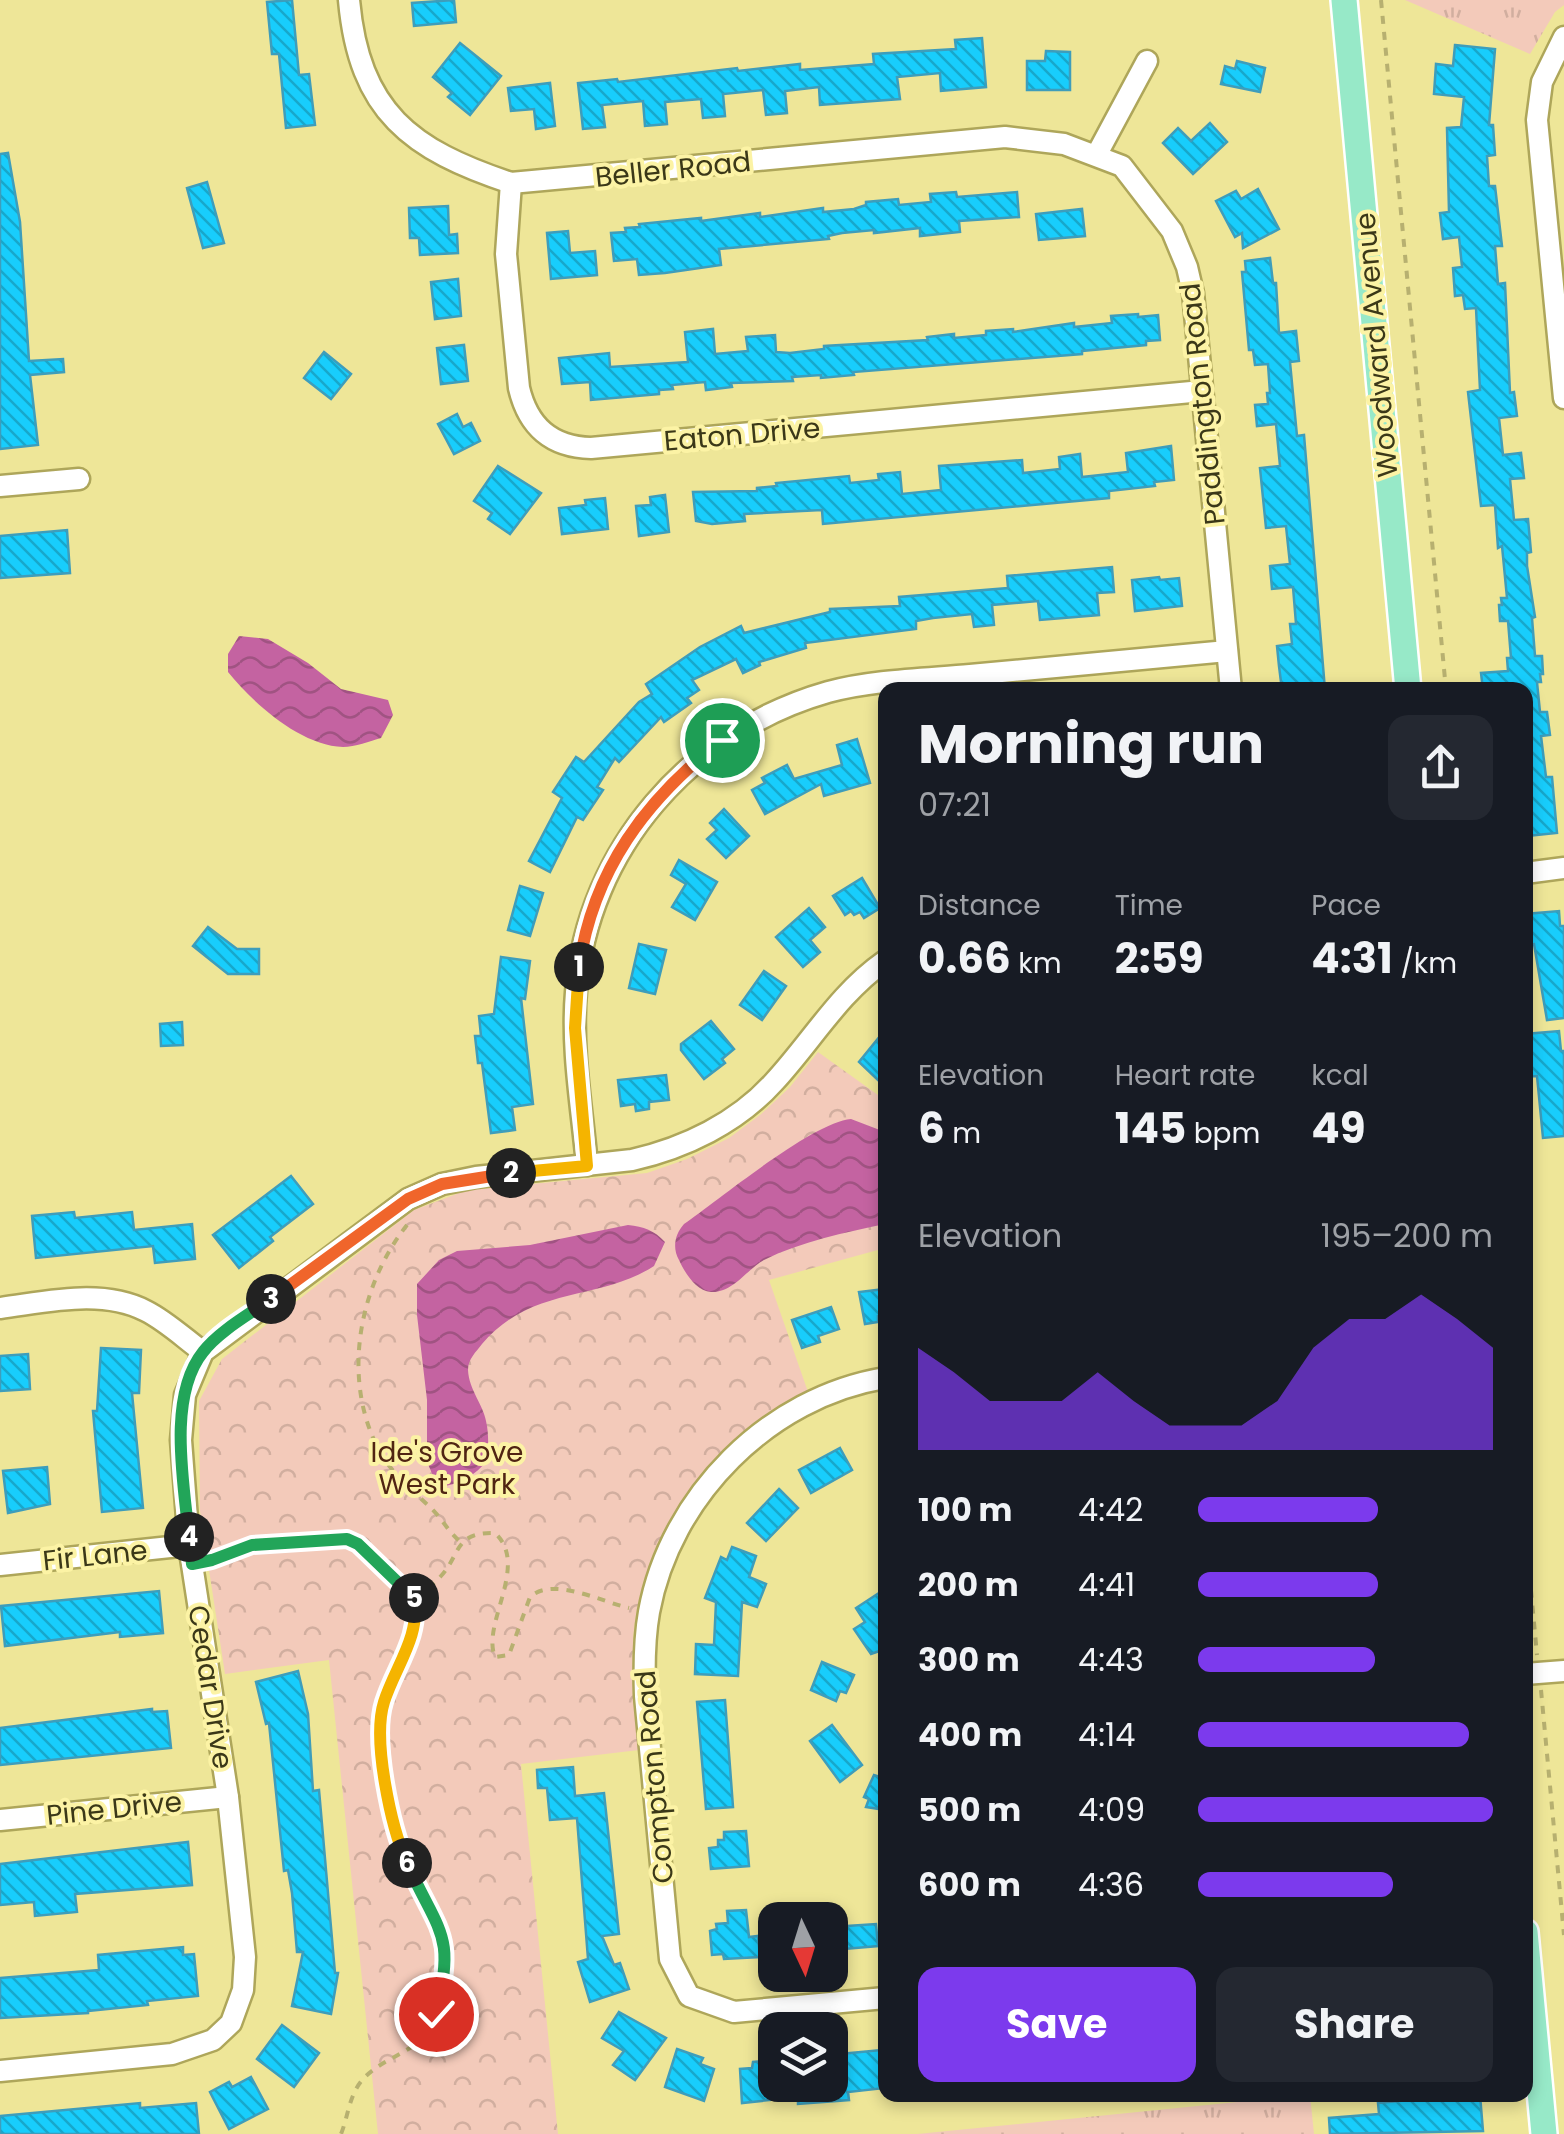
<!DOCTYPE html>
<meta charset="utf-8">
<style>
:root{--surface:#171b24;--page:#242831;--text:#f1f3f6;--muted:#9ea1a6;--accent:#7c3aed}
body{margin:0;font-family:Poppins,sans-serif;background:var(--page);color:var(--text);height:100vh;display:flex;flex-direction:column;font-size:38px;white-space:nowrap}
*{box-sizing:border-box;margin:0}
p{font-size:32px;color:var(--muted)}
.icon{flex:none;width:55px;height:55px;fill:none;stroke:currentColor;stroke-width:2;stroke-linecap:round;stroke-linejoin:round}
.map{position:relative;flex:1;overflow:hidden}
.sheet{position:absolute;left:878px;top:682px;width:655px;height:1420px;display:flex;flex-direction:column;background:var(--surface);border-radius:20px;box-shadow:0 5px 15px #0003}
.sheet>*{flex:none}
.needle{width:65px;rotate:176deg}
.fabs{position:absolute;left:758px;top:1902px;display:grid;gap:20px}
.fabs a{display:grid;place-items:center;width:90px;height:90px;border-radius:20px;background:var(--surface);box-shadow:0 5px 15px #0003;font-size:50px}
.pin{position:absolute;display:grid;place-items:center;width:85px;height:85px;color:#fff;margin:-42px;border:5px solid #fff;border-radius:50%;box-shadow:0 2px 10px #0007}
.km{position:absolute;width:50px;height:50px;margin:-25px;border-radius:50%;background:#222;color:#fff;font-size:28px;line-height:50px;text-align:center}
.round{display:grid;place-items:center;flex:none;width:105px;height:105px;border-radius:20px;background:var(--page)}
.overview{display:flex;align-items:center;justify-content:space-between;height:170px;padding:0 40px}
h1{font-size:55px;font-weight:700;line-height:75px}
.figures{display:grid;grid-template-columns:repeat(3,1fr);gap:15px;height:170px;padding:10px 40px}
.figures div{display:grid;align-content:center}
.figures b{font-size:42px;font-weight:700}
.figures small{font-size:28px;font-weight:400}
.figures p{font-size:28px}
.chart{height:280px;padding:20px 40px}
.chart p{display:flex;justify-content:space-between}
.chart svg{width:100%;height:180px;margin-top:10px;fill:var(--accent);opacity:.7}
.primary-button{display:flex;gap:20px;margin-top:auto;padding:20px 40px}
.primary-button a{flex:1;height:115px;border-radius:20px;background:var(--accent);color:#fff;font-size:40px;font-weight:700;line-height:115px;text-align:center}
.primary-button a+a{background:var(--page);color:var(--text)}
ul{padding:0 40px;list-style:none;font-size:32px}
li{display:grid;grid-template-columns:160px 120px 1fr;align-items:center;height:75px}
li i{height:25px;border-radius:12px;background:var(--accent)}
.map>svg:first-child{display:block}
.grass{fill:url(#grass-tufts)}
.park{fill:url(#park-crowns)}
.water{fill:url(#water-waves)}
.building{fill:url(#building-back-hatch);stroke:#3e9dbb;stroke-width:2.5}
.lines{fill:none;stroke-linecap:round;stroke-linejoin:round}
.minor-casing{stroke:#aea65a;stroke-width:25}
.major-casing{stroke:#fff;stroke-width:30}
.path{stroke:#b7b070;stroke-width:4;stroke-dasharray:8 8;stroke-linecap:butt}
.minor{stroke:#fff;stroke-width:20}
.major{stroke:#97e9c8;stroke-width:25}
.split-1-casing{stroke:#fff;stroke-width:20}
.split-2-casing{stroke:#fff;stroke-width:20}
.split-3-casing{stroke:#fff;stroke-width:20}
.split-4-casing{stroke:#fff;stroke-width:20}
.split-5-casing{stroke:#fff;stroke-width:20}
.split-6-casing{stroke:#fff;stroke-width:20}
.split-7-casing{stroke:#fff;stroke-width:20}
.split-1{stroke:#f0652b;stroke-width:12}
.split-2{stroke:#f5b400;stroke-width:12}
.split-3{stroke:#f0652b;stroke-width:12}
.split-4{stroke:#22a559;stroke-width:12}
.split-5{stroke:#22a559;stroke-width:12}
.split-6{stroke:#f5b400;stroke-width:12}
.split-7{stroke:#22a559;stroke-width:12}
.labels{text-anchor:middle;stroke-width:8;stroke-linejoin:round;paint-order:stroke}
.street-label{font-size:28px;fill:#3b3818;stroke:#fcf3a5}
.park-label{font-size:28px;fill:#502513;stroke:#fcf3a5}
</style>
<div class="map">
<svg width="1564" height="2134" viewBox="0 0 1564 2134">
<defs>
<pattern id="grass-tufts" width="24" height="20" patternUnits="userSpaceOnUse" patternTransform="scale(2.5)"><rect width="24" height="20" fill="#f3caba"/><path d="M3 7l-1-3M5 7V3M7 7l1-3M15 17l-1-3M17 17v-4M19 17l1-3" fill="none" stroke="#d1ae9f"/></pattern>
<pattern id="park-crowns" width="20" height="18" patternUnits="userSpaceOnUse" patternTransform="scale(2.5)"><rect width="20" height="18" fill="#f3caba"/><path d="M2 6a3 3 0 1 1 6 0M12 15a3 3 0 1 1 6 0" fill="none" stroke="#d1ae9f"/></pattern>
<pattern id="water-waves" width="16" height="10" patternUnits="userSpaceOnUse" patternTransform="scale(2.5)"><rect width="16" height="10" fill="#c463a1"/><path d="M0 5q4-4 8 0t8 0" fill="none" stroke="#a05382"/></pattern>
<pattern id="building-back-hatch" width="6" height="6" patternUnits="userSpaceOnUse" patternTransform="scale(2.5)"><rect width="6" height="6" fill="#18cdfc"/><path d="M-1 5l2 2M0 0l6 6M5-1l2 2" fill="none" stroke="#17a7cb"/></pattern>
</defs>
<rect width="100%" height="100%" fill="#eee698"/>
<g class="grass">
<path d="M1405,0H1564V5L1555,12L1530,54Z"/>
<path d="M1308,2095H1310L1314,2134H917Z"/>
</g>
<path class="park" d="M818,1052L885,1100V1248L769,1280L808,1392C786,1404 764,1416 744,1432C683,1481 637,1564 633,1643C632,1678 636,1714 639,1750L521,1764L558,2134H378L329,1660L225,1674L200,1511L199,1401L222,1359L414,1210L467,1190L647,1173L687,1159L729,1138L760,1115L790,1087Z"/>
<g class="water">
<path d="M239,636L268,639L308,663L341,689L388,700L393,715L381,738C370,741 355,747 343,747C300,745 254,704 228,672V654Z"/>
<path d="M851,1119L885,1132V1224C844,1233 802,1241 764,1260C746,1270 733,1293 711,1292C696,1291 685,1273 679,1260C672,1248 675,1234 684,1224C720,1199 813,1122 851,1119Z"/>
<path d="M628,1225C644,1227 654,1230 665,1242L654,1266C598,1302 532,1285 482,1344C476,1352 468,1359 468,1370C469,1390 483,1404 486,1421C489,1433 488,1447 488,1459C476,1476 458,1485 438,1487L427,1462V1400L417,1315V1284L439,1260L457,1251L530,1245Z"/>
</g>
<g class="building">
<path d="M292,0L299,75L309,74L315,125L286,128L279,54H272L267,2Z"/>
<path d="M454,0L456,22L414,26L412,3Z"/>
<path d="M982,38L986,87L941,91L940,73L897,77L900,99L820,105L819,87L785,91L787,113L766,115L763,90L723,94L725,116L703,118L701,99L665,102L667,124L645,126L643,101L602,105L605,127L583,129L578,83L617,79L618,82L737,68L738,71L800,64V70L874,64L873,54L956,49L955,40Z"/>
<path d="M460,43L501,76L470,115L448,97L452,93L433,77Z"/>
<path d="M1455,45L1495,49L1489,125H1493L1495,155L1487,156L1489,186H1495L1502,246H1495L1498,284L1505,283L1510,393L1514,392L1517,416L1499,418L1503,455L1521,453L1524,478L1510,479L1514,520L1528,519L1531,552L1527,553V566L1535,617L1532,618L1535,656H1542L1543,674H1540L1541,682H1537L1540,712H1547L1550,735L1541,736L1546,777H1552L1557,833L1526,836L1525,690H1483L1481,673L1508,671L1507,658H1511L1508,621H1500L1499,605H1502L1501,598H1507L1502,546L1498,548L1495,505L1481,506L1468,392L1480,390L1476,308L1465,309L1463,295L1455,296L1453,268L1462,267L1459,237L1443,239L1440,213L1449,212L1447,128L1461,127L1464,97L1434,94L1436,64L1453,66Z"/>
<path d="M1046,51L1070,52V90H1027V61H1045Z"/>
<path d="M1237,61L1265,68L1260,92L1221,84L1225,66L1235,69Z"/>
<path d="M550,83L555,126L536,129L534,109L511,111L508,88Z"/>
<path d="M1210,123L1227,142L1193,174L1163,143L1178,128L1191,141Z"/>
<path d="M8,153L20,222L29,361L63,359L64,372L30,375L38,445L0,449V154Z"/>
<path d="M207,182L224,243L203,248L187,188Z"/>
<path d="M1258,189L1279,229L1243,248L1242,233L1235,237L1216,201L1236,191L1241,199Z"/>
<path d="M956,192L957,197L1017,192L1019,217L959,221L960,232L920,236V228L874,233V230L842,233L828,236L829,239L719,249L721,265L665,273L639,275L637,259L614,261L611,233L626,232L625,228L640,227L639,224L701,218V221L760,213V217L823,208V212L854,209L866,205V202L898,199L899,205L931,202L930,194Z"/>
<path d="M448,206L449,235L457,234L458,253L420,255L419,238H410L409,208Z"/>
<path d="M1082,209L1085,236L1039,240L1036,214Z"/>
<path d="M568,231L570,253L595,251L597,275L551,279L547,233Z"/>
<path d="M1270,258L1273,283H1276L1279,333L1296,331L1299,361L1290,362L1297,436L1304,435L1325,690H1282L1279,666L1277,646L1292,644L1290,624H1296L1293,587L1272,589L1270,566L1290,564L1286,526L1266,528L1260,468L1280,466L1276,424L1257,426L1255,405L1268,404L1267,393H1270L1268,364L1255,365L1253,350H1249L1242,272H1246L1245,261Z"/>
<path d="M458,279L461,316L435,319L431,282Z"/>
<path d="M1138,314V317L1158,315L1160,340L1146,341V345L1082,351V354L853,372L854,375L821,378V375L792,377L793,381L731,383L732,387L706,390L705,382L672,385L673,389L659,390V394L591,400L590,382L562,384L559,358L609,353L610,367L688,362L685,332L713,329L715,354L748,351L746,337L775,335L776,352L790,353L824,349V346L928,340L927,337L954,334V338L986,335V331L1013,329V332L1074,323V327L1112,323L1111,316Z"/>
<path d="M464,345L468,381L441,384L437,348Z"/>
<path d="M324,352L351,374L331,399L304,378Z"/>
<path d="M457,414L463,427L471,423L480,441L454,454L438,424Z"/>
<path d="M1171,446L1174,480L1154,482L1155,486L1109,491V498L823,524L822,510L744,514L745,521L712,524L696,521L693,492L757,491V488L777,486L776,483L849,476L850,483L879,480L878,474L900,472L902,494L941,490L939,466L1022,460L1023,473L1060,469L1059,457L1080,454L1082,477L1128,472L1126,453Z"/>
<path d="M498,466L541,493L510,534L488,519L492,513L474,501Z"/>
<path d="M665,495L669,532L639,536L636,506L651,505L650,497Z"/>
<path d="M605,498L608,529L562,534L559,508L586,505L585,500Z"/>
<path d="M67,530L70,573L0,578V536Z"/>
<path d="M1112,567L1114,592L1097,593L1099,615L1040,620L1038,601L992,605L994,625L974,627L972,614L933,618L916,621V629L805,643L806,648L759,662L760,665L743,673L736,659L692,680L699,690L687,698L691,703L664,722L661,717L619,762L615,758L597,787L603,790L583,820L577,817L550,872L529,861L562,798L553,792L576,757L584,762L639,702L652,694L646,684L700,647L741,626L744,633L830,612V609L900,606L899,597L1008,588L1007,576Z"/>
<path d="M1159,577L1160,580L1179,578L1182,606L1135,611L1132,580Z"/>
<path d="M857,739L870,783L824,796L821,784L765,814L752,790L765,783L762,778L787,765L794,779L842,765L837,745Z"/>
<path d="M724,809L749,836L726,858L707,839L717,830L710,823Z"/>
<path d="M679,860L717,882L695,920L672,907L686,884L671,875Z"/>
<path d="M862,878L880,908L864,918L860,912L854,915L851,911L845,915L833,896Z"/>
<path d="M520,886L543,893L530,936L508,930Z"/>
<path d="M809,908L825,927L810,940L820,952L803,967L776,937Z"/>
<path d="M1559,911L1560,926H1564V1018L1547,1020L1534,944L1525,945V914Z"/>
<path d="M208,927L237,949H259V974H228L193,946Z"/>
<path d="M639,944L666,950L655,994L629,988Z"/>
<path d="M501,957L530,961L525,999L521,998L533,1104L512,1107L515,1130L491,1133L482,1063H478L475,1036H481L479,1016L494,1014Z"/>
<path d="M764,971L786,986L762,1020L740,1005Z"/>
<path d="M711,1021L734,1049L722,1059L725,1063L704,1079L681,1050V1044Z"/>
<path d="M182,1022L183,1045L161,1046L160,1024Z"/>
<path d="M885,1030V1073L878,1080L859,1062Z"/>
<path d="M1559,1031L1561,1051H1564V1136L1543,1138L1537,1076L1525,1077V1034Z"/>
<path d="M666,1075L669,1100L649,1102V1109L636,1111L635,1104L621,1106L618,1080Z"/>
<path d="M291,1176L313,1204L270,1237L273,1241L239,1268L213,1235Z"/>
<path d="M74,1212L75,1218L132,1212L134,1230L192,1224L195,1259L155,1263L153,1246L36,1258L32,1216Z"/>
<path d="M885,1289V1315L878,1316V1322L865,1324L859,1292Z"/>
<path d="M831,1307L839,1329L818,1336L820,1342L802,1348L792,1320Z"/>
<path d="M101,1348L141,1350L139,1393H132L143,1508L102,1512L93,1411H97Z"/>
<path d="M28,1354L30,1389L0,1391V1356Z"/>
<path d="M840,1448L852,1470L811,1493L799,1470Z"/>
<path d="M47,1467L50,1504L8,1513L3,1471Z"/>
<path d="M779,1489L798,1508L766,1541L747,1523Z"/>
<path d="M732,1547L756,1556L749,1577L766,1584L757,1607L742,1602L738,1676L695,1674L696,1644L714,1645L716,1602L705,1598L721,1557L727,1560Z"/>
<path d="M885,1589V1649L871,1654L854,1629L865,1622L856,1608Z"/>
<path d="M159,1591L163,1633L120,1637V1632L5,1646L1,1606Z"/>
<path d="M822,1662L854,1675L846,1693L840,1691L836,1701L811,1690Z"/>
<path d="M298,1671L308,1714L313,1791L319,1790L335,1973H338L331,2014L292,2006L303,1952H297L292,1893L288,1870L284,1871L269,1723L266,1724L256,1682Z"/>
<path d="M725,1700L733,1807L706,1809L697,1702Z"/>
<path d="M152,1709V1712L167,1711L171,1748L0,1765V1728Z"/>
<path d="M832,1725L862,1765L840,1782L810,1741Z"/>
<path d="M885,1766V1810L866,1807L869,1799L864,1797L874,1775L880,1777Z"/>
<path d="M573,1767L575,1796L604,1793L619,1934L602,1936L614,1965L620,1963L629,1989L590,2002L578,1962L588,1959L577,1818L550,1820L547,1788H538L537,1770Z"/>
<path d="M746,1831L749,1866L711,1869L709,1848L718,1847V1840H724V1832Z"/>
<path d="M188,1842L192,1885L75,1894L77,1912L35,1916L34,1902L0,1905V1864Z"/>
<path d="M746,1910L749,1937L758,1936L760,1957L724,1959L723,1954L712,1955L710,1931L717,1929L716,1924L728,1923L727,1911Z"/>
<path d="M876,1924L878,1946L833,1950L832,1927Z"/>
<path d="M183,1947V1955L194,1954L198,1996L147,2001L148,2005L88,2011V2013L0,2018V1978L99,1970L98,1955Z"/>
<path d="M619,2012L666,2038L635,2080L613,2065L624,2051L602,2038Z"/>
<path d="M282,2025L319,2053L294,2087L257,2059Z"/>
<path d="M677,2049L703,2058L700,2064L714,2069L704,2101L665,2087Z"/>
<path d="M881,2050L882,2058H885V2088L848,2092L849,2100L798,2104V2097L742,2103L740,2069L752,2068L753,2062L775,2060V2085H830V2055Z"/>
<path d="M251,2077L268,2109L229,2129L210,2092L229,2082L232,2087Z"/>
<path d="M1462,2095H1480L1483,2131L1330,2134L1329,2118L1379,2114L1378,2103Z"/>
<path d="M140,2103V2108L196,2103L199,2134H0V2116Z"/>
</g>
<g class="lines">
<g class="minor-casing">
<g id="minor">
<path d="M349,0C359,112 411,150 511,183L1005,137L1064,144L1122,166L1172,231L1187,267L1193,293L1231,690"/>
<path d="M1564,37L1542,82L1537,120L1564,398"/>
<path d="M1097,154L1147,61"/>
<path d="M511,183L506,254L519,388C528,426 551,447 591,448L1202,391"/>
<path d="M0,486L79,479"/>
<path d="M1525,873L1564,868"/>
<path d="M587,1165C582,1109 571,1049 576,992C587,849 691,731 828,692C873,680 923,679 970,675C1056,667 1141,659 1227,651"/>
<path d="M0,1308C47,1302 102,1288 146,1311C166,1321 184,1338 203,1352"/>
<path d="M885,1378C769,1397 670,1496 649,1612C644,1640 644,1667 645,1696L670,1959L689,1996L734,2012L885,1998"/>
<path d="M0,1565L189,1545"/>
<path d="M1525,1674L1564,1671"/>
<path d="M0,1820L228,1797"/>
<path d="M0,2071L172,2054L213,2040L231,2023L243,1990L245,1957L228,1797L189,1545L181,1440L185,1395L203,1352L408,1199L442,1184L476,1177L632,1160C685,1148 737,1123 774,1082C812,1041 838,994 885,961"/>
</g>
</g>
<g class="major-casing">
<g id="major">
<path d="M1344,0L1408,690"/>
<path d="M1525,1932L1544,2134"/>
</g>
</g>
<g class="path">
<path d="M1381,0L1446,690"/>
<path d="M407,1225C358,1287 341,1381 380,1452C393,1475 413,1491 432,1509C443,1520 449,1533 462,1543"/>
<path d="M1525,1526L1537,1655"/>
<path d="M212,1560L252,1545L347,1539L357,1543L414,1598L417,1609L411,1640L395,1673L380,1718L382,1757L398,1841L440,1926C451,1961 447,2018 417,2043C400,2056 380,2062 365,2077C349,2093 349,2114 341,2134"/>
<path d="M415,1597C424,1591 434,1584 441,1576C461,1554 454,1532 495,1533C530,1565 481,1624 495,1657L509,1655L530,1597C553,1576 602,1602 629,1608"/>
<path d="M1541,1690L1564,1935"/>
</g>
<use href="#minor" class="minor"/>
<use href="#major" class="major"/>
</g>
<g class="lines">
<g class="split-1-casing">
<path id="split-1" d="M579,967C593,870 646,799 722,740"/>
</g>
<g class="split-2-casing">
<path id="split-2" d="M511,1173L587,1166L575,1028L579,967"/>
</g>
<g class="split-3-casing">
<path id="split-3" d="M271,1299L408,1199L442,1184L511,1173"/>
</g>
<g class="split-4-casing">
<path id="split-4" d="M189,1537C184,1484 167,1397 203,1352C219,1331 250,1314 271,1299"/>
</g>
<g class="split-5-casing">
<path id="split-5" d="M189,1537L192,1564L212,1560L252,1545L347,1539L358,1544L414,1598"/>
</g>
<g class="split-6-casing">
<path id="split-6" d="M407,1863C391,1827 372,1740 384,1702C395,1667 421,1636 414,1598"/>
</g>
<g class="split-7-casing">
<path id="split-7" d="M407,1863C439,1934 456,1933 436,2014"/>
</g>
<use href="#split-1" class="split-1"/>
<use href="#split-2" class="split-2"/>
<use href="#split-3" class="split-3"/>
<use href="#split-4" class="split-4"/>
<use href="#split-5" class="split-5"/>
<use href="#split-6" class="split-6"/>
<use href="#split-7" class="split-7"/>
</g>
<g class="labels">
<g class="street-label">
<text transform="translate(673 169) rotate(-6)" y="10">Beller Road</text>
<text transform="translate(1376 345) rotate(-95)" y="10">Woodward Avenue</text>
<text transform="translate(1202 404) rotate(-96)" y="10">Paddington Road</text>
<text transform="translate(742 434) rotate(-5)" y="10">Eaton Drive</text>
<text transform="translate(95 1555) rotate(-6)" y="10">Fir Lane</text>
<text transform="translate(211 1687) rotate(81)" y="10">Cedar Drive</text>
<text transform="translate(654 1777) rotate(-95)" y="10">Compton Road</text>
<text transform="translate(114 1808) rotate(-6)" y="10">Pine Drive</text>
</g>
<g class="park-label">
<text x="447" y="1462">Ide's Grove<tspan x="447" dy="32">West Park</tspan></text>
</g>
</g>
</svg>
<div class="fabs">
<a><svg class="needle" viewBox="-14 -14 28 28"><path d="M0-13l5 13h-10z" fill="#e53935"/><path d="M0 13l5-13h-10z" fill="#9ea1a6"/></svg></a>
<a><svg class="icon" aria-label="layers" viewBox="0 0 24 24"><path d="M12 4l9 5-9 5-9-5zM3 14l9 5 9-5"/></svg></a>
</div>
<div class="pin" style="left:722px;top:740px;background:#1e9e55"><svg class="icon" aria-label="arrive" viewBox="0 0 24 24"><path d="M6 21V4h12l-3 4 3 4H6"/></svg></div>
<div class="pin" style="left:436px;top:2014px;background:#d93025"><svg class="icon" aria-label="check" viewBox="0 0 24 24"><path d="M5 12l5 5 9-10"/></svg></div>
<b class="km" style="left:579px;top:967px">1</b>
<b class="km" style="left:511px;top:1173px">2</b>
<b class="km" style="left:271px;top:1299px">3</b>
<b class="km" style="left:189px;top:1537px">4</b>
<b class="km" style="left:414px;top:1598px">5</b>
<b class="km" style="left:407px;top:1863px">6</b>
<section class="sheet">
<div class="overview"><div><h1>Morning run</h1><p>07:21</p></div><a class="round"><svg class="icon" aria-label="share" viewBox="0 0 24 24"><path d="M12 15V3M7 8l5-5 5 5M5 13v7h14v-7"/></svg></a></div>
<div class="figures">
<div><p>Distance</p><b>0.66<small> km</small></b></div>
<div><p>Time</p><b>2:59</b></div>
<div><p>Pace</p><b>4:31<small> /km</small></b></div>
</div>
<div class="figures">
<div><p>Elevation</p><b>6<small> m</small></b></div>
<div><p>Heart rate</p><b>145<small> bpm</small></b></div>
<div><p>kcal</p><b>49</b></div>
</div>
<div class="chart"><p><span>Elevation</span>195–200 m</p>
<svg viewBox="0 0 160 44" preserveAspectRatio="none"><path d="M0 44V19L10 25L20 32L30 32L40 32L50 25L60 32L70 38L80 38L90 38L100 32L110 19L120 12L130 12L140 6L150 12L160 19V44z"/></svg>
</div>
<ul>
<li><b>100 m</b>4:42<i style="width:61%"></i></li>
<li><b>200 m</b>4:41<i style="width:61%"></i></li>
<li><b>300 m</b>4:43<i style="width:60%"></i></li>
<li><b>400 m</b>4:14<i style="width:92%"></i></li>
<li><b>500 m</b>4:09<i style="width:100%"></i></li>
<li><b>600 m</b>4:36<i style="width:66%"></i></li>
</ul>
<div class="primary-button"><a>Save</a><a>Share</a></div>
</section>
</div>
